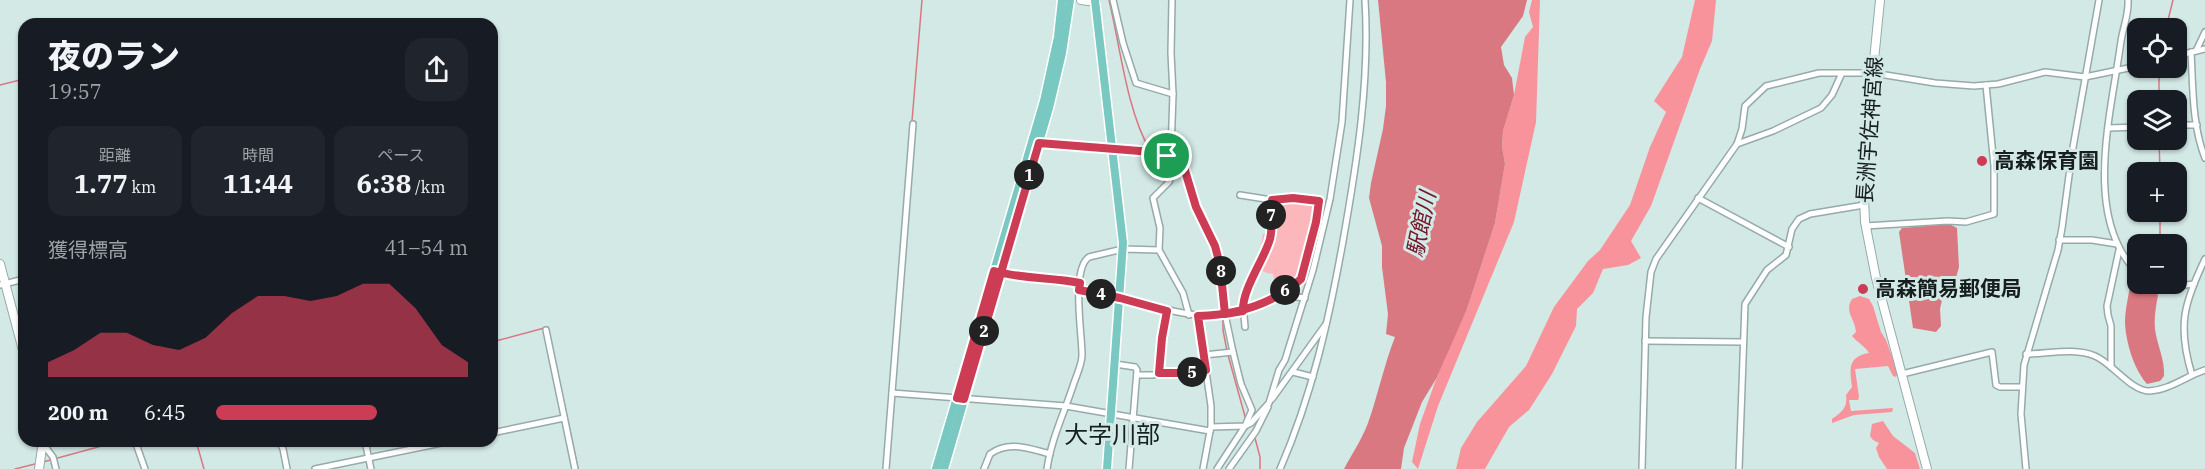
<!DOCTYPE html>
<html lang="ja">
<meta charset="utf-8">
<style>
:root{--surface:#171b24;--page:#20242c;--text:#f1f3f6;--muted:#9ea1a6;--accent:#cc3c55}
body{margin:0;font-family:"IBM Plex Serif","Noto Sans JP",serif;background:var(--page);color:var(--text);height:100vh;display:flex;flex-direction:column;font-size:22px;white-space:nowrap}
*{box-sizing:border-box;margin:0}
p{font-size:20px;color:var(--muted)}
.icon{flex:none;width:33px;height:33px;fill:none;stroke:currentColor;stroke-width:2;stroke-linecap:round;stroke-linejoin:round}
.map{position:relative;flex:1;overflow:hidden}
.drawer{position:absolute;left:18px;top:18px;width:480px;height:429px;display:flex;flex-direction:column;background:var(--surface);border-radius:18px;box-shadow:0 2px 4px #0004}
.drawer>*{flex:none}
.fabs{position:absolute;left:2127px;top:18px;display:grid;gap:12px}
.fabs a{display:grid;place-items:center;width:60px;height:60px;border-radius:12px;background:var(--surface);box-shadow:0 2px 4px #0004;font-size:30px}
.pin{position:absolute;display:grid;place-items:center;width:51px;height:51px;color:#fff;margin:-26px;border:3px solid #fff;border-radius:50%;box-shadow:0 2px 6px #0007}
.km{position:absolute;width:30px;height:30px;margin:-15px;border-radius:50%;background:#222;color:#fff;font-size:16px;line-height:30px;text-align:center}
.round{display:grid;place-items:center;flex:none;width:63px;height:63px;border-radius:18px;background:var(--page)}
.overview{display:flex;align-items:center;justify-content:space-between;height:102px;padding:0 30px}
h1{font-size:33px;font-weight:800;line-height:45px}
.figures{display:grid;grid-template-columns:repeat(3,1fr);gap:9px;height:102px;padding:6px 30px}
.figures div{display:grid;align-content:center;border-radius:15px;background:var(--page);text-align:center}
.figures b{font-size:26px;font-weight:800}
.figures small{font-size:16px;font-weight:400}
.figures p{font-size:16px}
.chart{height:168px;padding:12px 30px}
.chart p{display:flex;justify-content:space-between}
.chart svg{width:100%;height:108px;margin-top:6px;fill:var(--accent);opacity:.7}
ul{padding:0 30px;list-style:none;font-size:20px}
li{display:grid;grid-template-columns:96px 72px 1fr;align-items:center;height:45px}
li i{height:15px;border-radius:8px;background:var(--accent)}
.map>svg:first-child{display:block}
.green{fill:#fbb7bb}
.forest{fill:#f8939b}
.water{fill:#d97881}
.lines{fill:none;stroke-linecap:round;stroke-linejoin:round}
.stream{stroke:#d97881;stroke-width:1.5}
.street-casing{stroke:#96aba9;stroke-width:8}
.secondary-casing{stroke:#96aba9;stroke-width:10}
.primary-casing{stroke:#fff;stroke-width:11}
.street{stroke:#fff;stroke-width:5}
.secondary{stroke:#fff;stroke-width:8}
.primary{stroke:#79c8c2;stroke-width:8}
.route-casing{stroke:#fff;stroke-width:12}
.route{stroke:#cc3c55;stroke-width:8}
.poi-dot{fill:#cc3c55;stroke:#d3e9e6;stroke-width:2}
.labels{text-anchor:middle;stroke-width:6;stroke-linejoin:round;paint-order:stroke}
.street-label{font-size:21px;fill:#171f1e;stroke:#d3e9e6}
.poi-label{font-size:21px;font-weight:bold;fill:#171f1e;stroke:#d3e9e6;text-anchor:start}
.water-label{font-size:22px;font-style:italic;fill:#701829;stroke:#d3e9e6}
.quarter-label{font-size:24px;fill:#171f1e;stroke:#d3e9e6}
</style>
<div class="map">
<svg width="2205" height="469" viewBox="0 0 2205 469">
<rect width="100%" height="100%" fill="#d3e9e6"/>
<path class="green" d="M1293,199L1318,203L1299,279L1281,291L1275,283L1273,274L1267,273L1257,269L1263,234L1268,232L1275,201Z"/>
<g class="forest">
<path d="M1532,0H1540L1536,122L1514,222L1438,406L1418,469L1412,462L1420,424L1443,360L1467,309L1495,223L1505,164L1502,146L1503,131L1514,95L1525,37L1533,27L1529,12Z"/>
<path d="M1695,0H1716L1712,41L1700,69L1651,206L1631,241L1641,258L1628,265L1603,269L1593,293L1577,309L1576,326L1552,374L1529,410L1509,427L1485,469H1456L1461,448L1477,422L1526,366L1554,307L1588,261L1600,250L1630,205L1650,147L1666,112L1654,101L1682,57Z"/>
<path d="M1860,296L1869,299L1873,306L1881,332L1886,340L1898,373L1896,377L1893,376L1888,366L1855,369L1859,397L1858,400H1849L1851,411L1893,408L1892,412L1854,415L1832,423V419C1842,412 1848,407 1846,395L1852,387C1850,369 1847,357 1869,353C1865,346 1858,343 1852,336L1856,332C1855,318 1844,312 1852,299Z"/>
<path d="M1883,421L1893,436L1915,453L1920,469H1887L1879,457L1876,448L1879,443L1873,440L1870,436L1872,424Z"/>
</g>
<g class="water">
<path d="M1378,0H1527L1523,16L1501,47L1504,65L1512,78L1514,95L1503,131L1502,146L1505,164L1495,223L1467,309L1436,379L1422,402L1404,448L1401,469H1344C1352,454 1362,439 1368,423C1378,395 1384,365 1395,337L1386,334L1388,314L1382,267V246L1369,198L1371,183L1383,129L1386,106V82Z"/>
<path d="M1949,224L1957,228L1959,267L1954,285L1942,300L1940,309L1941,326L1936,332L1913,328L1899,232L1902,228Z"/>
<path d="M2131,281L2158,295C2156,306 2154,317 2155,329C2157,345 2165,359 2164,376L2160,381L2147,384C2134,369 2126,343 2125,323C2125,309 2129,294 2131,281Z"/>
</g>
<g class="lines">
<g class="stream">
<path d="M1109,0C1120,45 1127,112 1150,150"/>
<path d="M2166,28L2173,0"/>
<path d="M0,85L24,79"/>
<path d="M2159,100V68"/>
<path d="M912,121L922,0"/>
<path d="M2159,140L2160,172"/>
<path d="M1179,163L1184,175"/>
<path d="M2160,212V244"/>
<path d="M2157,294L2160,287"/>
<path d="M1223,320V330L1227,351"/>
<path d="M492,342L548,327L578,469"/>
<path d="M1228,355L1246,420"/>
<path d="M1255,438L1260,457V469"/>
<path d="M196,441L204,469"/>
<path d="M43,462L120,441"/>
<path d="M15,469L35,464"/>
</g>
<g class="street-casing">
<g id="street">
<path d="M1113,0L1123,43L1136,83L1173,94"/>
<path d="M2128,0C2129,14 2123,28 2121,41C2112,110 2081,218 2138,273"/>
<path d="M2196,51L2205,32"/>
<path d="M2191,52C2193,87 2192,125 2205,158"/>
<path d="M2176,56L2205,49"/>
<path d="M2176,125H2197"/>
<path d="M2109,128L2138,127"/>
<path d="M1039,143L1140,151L1167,156L1176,154L1183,164L1196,207L1218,255L1225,314L1233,352L1241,384L1252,410L1245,426L1217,469"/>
<path d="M1737,144L1773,131L1821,108L1832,95L1842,73H1873L1935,83L1974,86L1998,84L2045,72L2085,77L2138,66"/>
<path d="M1698,198L1789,247"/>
<path d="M1865,226L1948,221L1966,222L1994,214V166L1986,85"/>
<path d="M2059,240H2092L2117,244"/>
<path d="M1159,250L1160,228L1153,198L1169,182L1170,179L1173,94L1171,53L1172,0"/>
<path d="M998,272L1080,283"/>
<path d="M2154,284L2169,287L2194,284"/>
<path d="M0,285L24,279"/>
<path d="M1079,290C1093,292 1106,294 1120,297C1176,311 1211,329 1267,300C1279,295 1293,288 1302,278L1319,201L1293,198L1272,200L1240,195"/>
<path d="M1279,295L1305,298"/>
<path d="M1198,316L1211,406V427"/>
<path d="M1245,327L1243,304L1270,238L1272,200"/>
<path d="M546,330L575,469"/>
<path d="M1645,341L1743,342"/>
<path d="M2026,354C2047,354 2075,347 2095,356C2112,363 2131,391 2149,391C2170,390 2186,376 2205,370"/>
<path d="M1204,355L1233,352"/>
<path d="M1115,364L1135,367L1137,370L1129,469"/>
<path d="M2111,367V326L2108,315L2107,306L2119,250"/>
<path d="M1293,372L1313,377"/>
<path d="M1159,373H1179L1206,370"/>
<path d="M1902,374L1992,352L1996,385L2000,387H2021"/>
<path d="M1138,375H1153L1159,373L1162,338L1167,311"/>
<path d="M2192,375C2177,326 2184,303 2205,259"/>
<path d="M892,393L1066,406L1210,431L1211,427L1245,426L1251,423L1269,403L1279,370L1285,360L1313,270L1330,199L1342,122L1350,0"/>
<path d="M1272,399L1326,324"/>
<path d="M492,433L564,418"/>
<path d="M135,441L145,469"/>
<path d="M279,441L283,449L287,469"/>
<path d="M365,441L371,469"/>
<path d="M43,444L53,457L56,469"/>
<path d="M315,469L451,441"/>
<path d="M886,469L913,124"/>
<path d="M984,469L990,454C1009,440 1030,449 1050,454"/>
<path d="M1047,469C1051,440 1064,413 1073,386C1076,376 1082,365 1082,355C1082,333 1071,269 1089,257L1123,249L1159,250L1183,293L1189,315"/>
<path d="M1203,469L1210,431"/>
<path d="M1229,469L1256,431L1268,407"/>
<path d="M1280,469C1312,396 1329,319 1343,241C1357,162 1370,80 1365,0"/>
<path d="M1642,469L1646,317L1651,272L1656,259L1737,144L1742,129L1745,106L1766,86L1819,73H1842"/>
<path d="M1739,469L1745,304L1767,270L1786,255L1792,229L1799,219L1810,214L1864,205"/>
<path d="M2026,469L2021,414L2024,365L2058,250L2062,228L2072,153L2099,0"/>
</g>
</g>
<g class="secondary-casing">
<g id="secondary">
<path d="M1081,0L1096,2"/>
<path d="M1880,0L1863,171L1865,222L1876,278L1927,469"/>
<path d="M0,264L24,354"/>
<path d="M39,469L43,441"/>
</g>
</g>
<g class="primary-casing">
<g id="primary">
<path d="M1095,0L1123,243L1107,469"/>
<path d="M936,469L1044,101L1058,37L1062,0"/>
<path d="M944,469L1049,108L1062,53L1070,0"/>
</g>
</g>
<use href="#street" class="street"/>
<use href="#secondary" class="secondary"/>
<use href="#primary" class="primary"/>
</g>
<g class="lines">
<g class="route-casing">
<path id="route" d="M1167,156L1140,151L1039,143L964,399L957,398L994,271C1021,279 1052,277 1080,283L1079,290L1120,298L1167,311L1162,338L1159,373H1179L1206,370L1198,316C1236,315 1272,305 1301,279L1316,222L1319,201L1293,198L1272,200C1271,212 1273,227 1270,239C1264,260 1242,289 1243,311L1225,314L1220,265L1215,246L1196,207L1183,164L1176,154L1167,156"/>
</g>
<use href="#route" class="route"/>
</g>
<g class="poi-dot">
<circle cx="1982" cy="161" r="6"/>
<circle cx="1863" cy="289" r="6"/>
</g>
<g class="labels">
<g class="street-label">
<text transform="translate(1870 130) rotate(-86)" y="7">長洲宇佐神宮線</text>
</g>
<g class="poi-label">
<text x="1994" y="168">高森保育園</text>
<text x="1875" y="296">高森簡易郵便局</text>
</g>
<g class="water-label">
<text transform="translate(1421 224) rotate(-78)" y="8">駅館川</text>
</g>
<g class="quarter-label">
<text x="1112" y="443">大字川部</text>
</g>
</g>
</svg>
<div class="fabs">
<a><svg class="icon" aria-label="locate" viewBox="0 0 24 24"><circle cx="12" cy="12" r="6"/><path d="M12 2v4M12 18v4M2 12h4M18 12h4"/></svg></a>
<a><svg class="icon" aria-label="layers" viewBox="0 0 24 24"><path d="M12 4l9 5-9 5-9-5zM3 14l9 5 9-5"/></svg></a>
<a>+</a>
<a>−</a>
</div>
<div class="pin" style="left:1167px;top:156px;background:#1e9e55"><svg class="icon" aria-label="arrive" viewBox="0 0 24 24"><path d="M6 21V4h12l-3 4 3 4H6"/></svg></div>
<b class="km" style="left:1029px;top:175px">1</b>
<b class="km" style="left:984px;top:331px">2</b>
<b class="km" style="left:1101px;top:294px">4</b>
<b class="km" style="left:1192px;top:372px">5</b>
<b class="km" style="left:1285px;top:290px">6</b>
<b class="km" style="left:1271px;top:215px">7</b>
<b class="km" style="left:1221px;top:271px">8</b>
<section class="drawer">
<div class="overview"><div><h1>夜のラン</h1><p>19:57</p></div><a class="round"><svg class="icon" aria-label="share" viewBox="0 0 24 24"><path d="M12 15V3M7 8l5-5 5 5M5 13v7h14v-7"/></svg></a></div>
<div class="figures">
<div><p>距離</p><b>1.77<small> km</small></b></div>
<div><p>時間</p><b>11:44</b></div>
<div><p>ペース</p><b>6:38<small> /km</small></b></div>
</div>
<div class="chart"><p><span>獲得標高</span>41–54 m</p>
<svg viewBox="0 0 160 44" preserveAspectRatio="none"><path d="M0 44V38L10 33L20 26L30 26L40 31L50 33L60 28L70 18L80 11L90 11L100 13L110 11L120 6L130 6L140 16L150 31L160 38V44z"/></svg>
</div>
<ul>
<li><b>200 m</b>6:45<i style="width:64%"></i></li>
</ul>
</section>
</div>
